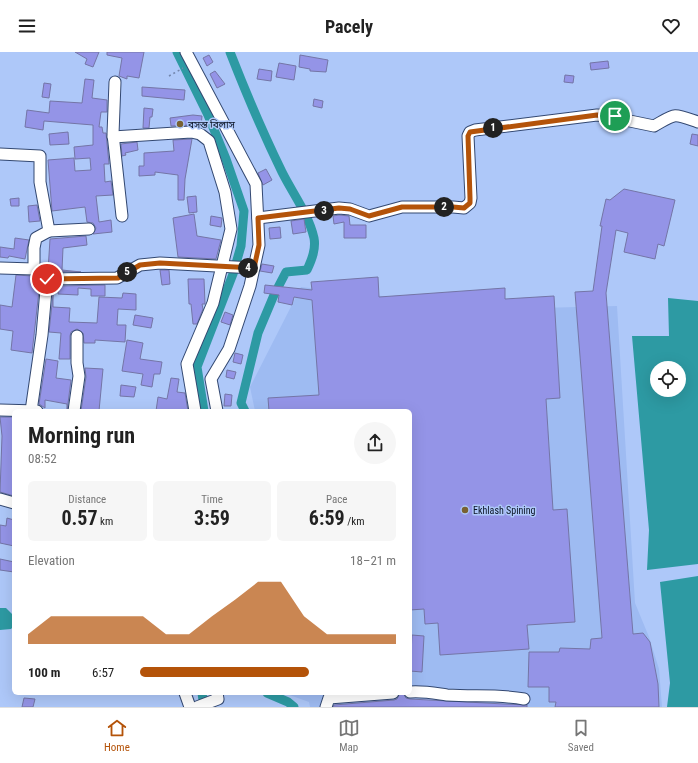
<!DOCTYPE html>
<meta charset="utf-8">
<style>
:root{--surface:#fff;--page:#f6f6f6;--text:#222;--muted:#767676;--line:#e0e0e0;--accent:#b45309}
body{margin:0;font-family:"Roboto Condensed","Noto Sans Bengali",sans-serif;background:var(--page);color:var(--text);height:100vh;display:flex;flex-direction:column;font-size:15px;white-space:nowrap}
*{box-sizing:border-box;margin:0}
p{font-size:13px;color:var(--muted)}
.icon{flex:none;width:22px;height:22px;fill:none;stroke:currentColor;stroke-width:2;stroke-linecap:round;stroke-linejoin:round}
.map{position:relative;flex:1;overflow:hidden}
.details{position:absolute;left:12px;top:357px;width:400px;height:286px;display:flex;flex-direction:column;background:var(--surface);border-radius:6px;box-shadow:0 4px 16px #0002}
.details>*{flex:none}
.tools{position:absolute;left:650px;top:309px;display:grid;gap:8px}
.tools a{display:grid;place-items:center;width:36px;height:36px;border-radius:50%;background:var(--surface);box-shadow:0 4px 16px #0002;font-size:20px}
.pin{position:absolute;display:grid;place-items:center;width:34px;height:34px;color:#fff;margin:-17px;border:2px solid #fff;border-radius:50%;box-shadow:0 1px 4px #0007}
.km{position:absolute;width:20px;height:20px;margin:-10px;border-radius:50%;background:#222;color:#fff;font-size:11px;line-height:20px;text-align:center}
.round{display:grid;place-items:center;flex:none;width:42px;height:42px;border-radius:21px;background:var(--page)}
.summary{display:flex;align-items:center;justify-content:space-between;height:68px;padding:0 16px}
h1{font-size:22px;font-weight:700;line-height:30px}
.metrics{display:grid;grid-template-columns:repeat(3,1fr);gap:6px;height:68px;padding:4px 16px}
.metrics div{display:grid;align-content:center;border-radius:6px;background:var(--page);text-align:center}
.metrics b{font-size:20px;font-weight:700}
.metrics small{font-size:11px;font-weight:400}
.metrics p{font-size:11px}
.chart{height:112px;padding:8px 16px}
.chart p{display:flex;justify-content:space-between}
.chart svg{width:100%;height:72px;margin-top:4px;fill:var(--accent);opacity:.7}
ul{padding:0 16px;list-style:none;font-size:13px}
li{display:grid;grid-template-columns:64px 48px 1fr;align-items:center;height:30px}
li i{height:10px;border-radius:5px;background:var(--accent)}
header{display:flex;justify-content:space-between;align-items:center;height:52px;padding:0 16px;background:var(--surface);font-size:18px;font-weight:700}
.tab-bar{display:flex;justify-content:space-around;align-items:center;height:56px;border-top:1px solid var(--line);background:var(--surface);font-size:11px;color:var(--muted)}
.tab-bar a{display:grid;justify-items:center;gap:2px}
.tab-bar .active{color:var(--accent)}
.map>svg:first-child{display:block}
.built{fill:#9ebbf2}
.water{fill:#2d9aa3;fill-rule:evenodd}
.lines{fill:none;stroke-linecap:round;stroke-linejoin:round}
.canal{stroke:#2d9aa3;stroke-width:9}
.building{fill:#9494e7;stroke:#7475a6}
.minor-casing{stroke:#334871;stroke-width:13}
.path{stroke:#7285ab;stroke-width:1.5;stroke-dasharray:2 3;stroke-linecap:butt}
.minor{stroke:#fff;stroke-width:11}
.route-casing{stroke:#fff;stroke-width:8}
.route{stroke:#b45309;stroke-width:5}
.poi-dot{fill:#796132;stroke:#aec8f9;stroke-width:1.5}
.labels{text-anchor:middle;stroke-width:3;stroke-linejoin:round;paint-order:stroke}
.poi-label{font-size:10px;fill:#0a1324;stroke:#aec8f9;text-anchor:start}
</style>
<header><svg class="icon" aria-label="menu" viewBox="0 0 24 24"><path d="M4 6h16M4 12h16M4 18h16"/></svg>Pacely<svg class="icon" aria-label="heart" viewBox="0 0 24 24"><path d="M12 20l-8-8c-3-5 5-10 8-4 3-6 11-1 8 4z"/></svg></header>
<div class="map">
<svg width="698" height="655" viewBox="0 0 698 655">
<rect width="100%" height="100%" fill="#aec8f9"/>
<path class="built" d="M301,235L500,257L617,254L635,551L649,585L659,617L662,655H310L309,650L284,641H410V359H255L250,335Z"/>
<g class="water">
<path d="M668,246L698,249V512L647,518L649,478L632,284H669ZM657,316H679V338H657Z"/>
<path d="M698,524V655H667L670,631L660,530Z"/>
<path d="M0,556H6L14,564V574L11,577L0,578Z"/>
</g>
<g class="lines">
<g class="canal">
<path d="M177,0L208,63L226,107L244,159L241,194L233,222L197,315L204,359"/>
<path d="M230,0C246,41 263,81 282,120C293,142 308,161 314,186C316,197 312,207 307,218L286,220L274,243L258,281L241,351L245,359"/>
<path d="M202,641L204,655"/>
<path d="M267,641L288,650L294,655"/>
</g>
</g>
<g class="building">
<path d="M75,0H99L93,15L85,12L87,7Z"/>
<path d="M107,0H144L139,26L127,24V27L119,24L122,6L107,3Z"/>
<path d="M209,3L213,10L207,14L203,6Z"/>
<path d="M300,3L328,8L326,20L310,19V17L299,15Z"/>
<path d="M608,9L609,16L591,18L590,11Z"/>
<path d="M279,11L296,14L294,28L276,25Z"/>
<path d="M259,17L272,19L271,29L257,27Z"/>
<path d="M215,19L225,32L217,36L210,22Z"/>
<path d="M565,23L574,24L573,31L564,30Z"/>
<path d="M85,27L94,28L92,46L107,48V60H101L99,75H102L103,81H106L109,112H104L105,130L111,129L113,143L96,144L99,170L111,168L112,180L93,182L96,176L93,171L87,170L85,155L52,159L48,108L74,106L75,119L91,118L90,106L75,107L74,95L93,93V73L44,69L43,78L25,75L27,58L49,61L50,49L82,51Z"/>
<path d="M44,31L51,32L49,46L42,45Z"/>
<path d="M142,35L185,38L184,48L142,44Z"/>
<path d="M314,47L323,49L322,56L313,54Z"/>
<path d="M144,56L153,57L152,65H150L149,76H143Z"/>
<path d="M193,63L202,64L201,75L191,73L171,74L170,66Z"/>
<path d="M68,80L69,92L50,93L49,82Z"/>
<path d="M692,82L698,83V94L690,92Z"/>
<path d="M192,87L185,127L184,148H178V123L155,120V123L139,124V114H144V101L174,99L173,88Z"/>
<path d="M137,90L138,98L125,101L126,103L122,104L121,92Z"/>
<path d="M266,117L272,128L263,133L258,121Z"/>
<path d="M624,137L675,148L664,194L658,192L655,207L624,200L628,181L616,178L606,241L633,582L643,581L650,590L658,632L659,655H555L556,650H549V635H528L529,600H559L560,596L590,597L591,587L602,586L575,240L593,239L602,174H600L606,147L610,148Z"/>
<path d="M196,144L197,160L189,161L187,145Z"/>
<path d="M19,146V154H11L10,147Z"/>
<path d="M37,153L40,169L29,170L28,154Z"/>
<path d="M194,162L197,184L221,188L216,207L178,205L173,166Z"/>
<path d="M339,163L349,164L350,173H366V186H344V170L334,172L333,164Z"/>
<path d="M211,164L222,166L221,175L210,173Z"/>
<path d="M304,167L306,180L293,182L291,169Z"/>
<path d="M280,175L281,186L270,187L269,176Z"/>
<path d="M86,184L87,193L63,196L62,218L81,220L48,219L50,187Z"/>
<path d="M15,186L29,188L25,207L9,204L8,206L0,205V195L14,197Z"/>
<path d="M262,212L274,214L272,221L260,219Z"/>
<path d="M160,218H169L170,232L162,233Z"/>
<path d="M16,223L32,224L40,230L32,301L11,298L13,279L0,277V253L12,255Z"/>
<path d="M378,225L379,245L505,236V247L554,244L560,346L546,347L553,458L567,457L575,570L527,573L529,597L440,603L438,571L425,572L424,557L410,558V359H269L268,346L319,343L312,248L294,245L292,253L278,250L279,243L264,241L265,233L312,238L311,230Z"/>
<path d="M188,227H204L205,252H202L203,257L197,272H193L191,252H189Z"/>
<path d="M105,233V244H91V237L78,236V243L58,242L59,234Z"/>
<path d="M123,241L136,242V258L118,257L117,273H126L125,290L95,288V291H84L83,281L77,277L71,280L70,284V307H59L61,281L49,280L53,243V255L70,256L69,270L97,271L99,245L122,246Z"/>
<path d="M225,260L233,263L230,273L221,270Z"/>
<path d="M135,263L153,266L151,276L133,273Z"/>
<path d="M127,288L143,291L140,307L162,310L160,322H154L152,335L141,333L143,322L122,319Z"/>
<path d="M235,301L243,303L241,312L233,310Z"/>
<path d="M46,307L58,309L56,326L71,328L67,359V352L45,348V356L39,352Z"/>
<path d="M85,316L103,317L99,359H81L86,325Z"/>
<path d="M227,318L236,320L234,327L226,325Z"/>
<path d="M171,326L179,327L177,340L185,341L188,359H156L158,345L167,347Z"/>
<path d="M121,333L136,335L134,345L120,344Z"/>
<path d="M225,342L232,343L231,354H224Z"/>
<path d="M0,365H14V444L0,440L2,384Z"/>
<path d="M7,466L14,468V494L0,491V473L6,474Z"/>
<path d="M0,507L14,510V520L0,518Z"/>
<path d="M412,583L424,584L422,620L410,619Z"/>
<path d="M400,641H403L406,646L410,647L504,652L527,653V655H333L334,653L394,648L397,647Z"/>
<path d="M24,646L35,647L33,655H22Z"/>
</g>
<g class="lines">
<g class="minor-casing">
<g id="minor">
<path d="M186,0L256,132L259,193L250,234L229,297L211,327L217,359"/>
<path d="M115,30L113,82L122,164"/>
<path d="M113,85L191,80L200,82L209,89L225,140L231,177L213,251L187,312L195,359"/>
<path d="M0,102L40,104V130L49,179L36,186L34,196V217"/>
<path d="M258,166L339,156L350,157L369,164L402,155H453L464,156L470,151L471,146L468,84L470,80L475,78L597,63L615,64L625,68L654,74C677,61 672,61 698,70"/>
<path d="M49,179L89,177"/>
<path d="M0,216L34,217L47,227L117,226L140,213L160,211L254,216"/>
<path d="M0,358L37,359"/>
<path d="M31,359L42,283L47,227"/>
<path d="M74,359L79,324L77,311V284"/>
<path d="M0,447L14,451"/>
<path d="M410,640C424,639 433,641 447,643C473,645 498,642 524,647"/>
<path d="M185,641L190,655"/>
<path d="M197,655L218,647L217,641"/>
<path d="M326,655L329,646L393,641"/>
</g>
</g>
<path class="path" d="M169,24L183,16"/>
<use href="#minor" class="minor"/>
</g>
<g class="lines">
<g class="route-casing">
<path id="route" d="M47,227L118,226L140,213L160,211L254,216L259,193L258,166L339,156L350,157L369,164L402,155H453L464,156L470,151V146L468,84L470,80L597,63L615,64"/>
</g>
<use href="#route" class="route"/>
</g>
<g class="poi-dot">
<circle cx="180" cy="72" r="4"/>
<circle cx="465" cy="458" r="4"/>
</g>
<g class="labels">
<g class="poi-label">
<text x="188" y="76">বসন্ত বিলাস</text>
<text x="473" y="462">Ekhlash Spining</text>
</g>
</g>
</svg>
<div class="tools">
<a><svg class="icon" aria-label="locate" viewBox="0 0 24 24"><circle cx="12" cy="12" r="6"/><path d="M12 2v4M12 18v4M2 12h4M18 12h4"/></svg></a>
</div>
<div class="pin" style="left:615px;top:64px;background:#1e9e55"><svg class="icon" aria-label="arrive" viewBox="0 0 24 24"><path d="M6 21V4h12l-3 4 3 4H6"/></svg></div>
<div class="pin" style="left:47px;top:227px;background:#d93025"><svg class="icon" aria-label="check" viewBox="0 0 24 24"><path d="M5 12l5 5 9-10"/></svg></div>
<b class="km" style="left:493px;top:76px">1</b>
<b class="km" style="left:444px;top:155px">2</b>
<b class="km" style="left:324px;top:159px">3</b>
<b class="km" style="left:248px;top:216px">4</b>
<b class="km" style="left:127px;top:220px">5</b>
<section class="details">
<div class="summary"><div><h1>Morning run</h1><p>08:52</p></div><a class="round"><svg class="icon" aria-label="share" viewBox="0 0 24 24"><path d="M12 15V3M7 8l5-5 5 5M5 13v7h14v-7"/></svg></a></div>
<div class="metrics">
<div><p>Distance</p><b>0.57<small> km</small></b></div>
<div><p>Time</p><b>3:59</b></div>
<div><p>Pace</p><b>6:59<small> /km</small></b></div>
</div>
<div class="chart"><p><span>Elevation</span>18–21 m</p>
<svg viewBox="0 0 160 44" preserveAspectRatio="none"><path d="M0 44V38L10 27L20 27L30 27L40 27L50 27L60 38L70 38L80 27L90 17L100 6L110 6L120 27L130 38L140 38L150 38L160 38V44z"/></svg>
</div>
<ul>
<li><b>100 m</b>6:57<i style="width:66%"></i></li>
</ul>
</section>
</div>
<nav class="tab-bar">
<a class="active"><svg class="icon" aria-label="home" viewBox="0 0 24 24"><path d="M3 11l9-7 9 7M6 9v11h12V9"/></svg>Home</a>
<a><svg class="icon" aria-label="map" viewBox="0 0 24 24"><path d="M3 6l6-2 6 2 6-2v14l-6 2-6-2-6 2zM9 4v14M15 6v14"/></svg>Map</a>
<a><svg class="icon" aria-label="saved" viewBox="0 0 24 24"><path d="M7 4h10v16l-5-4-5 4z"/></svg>Saved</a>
</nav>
